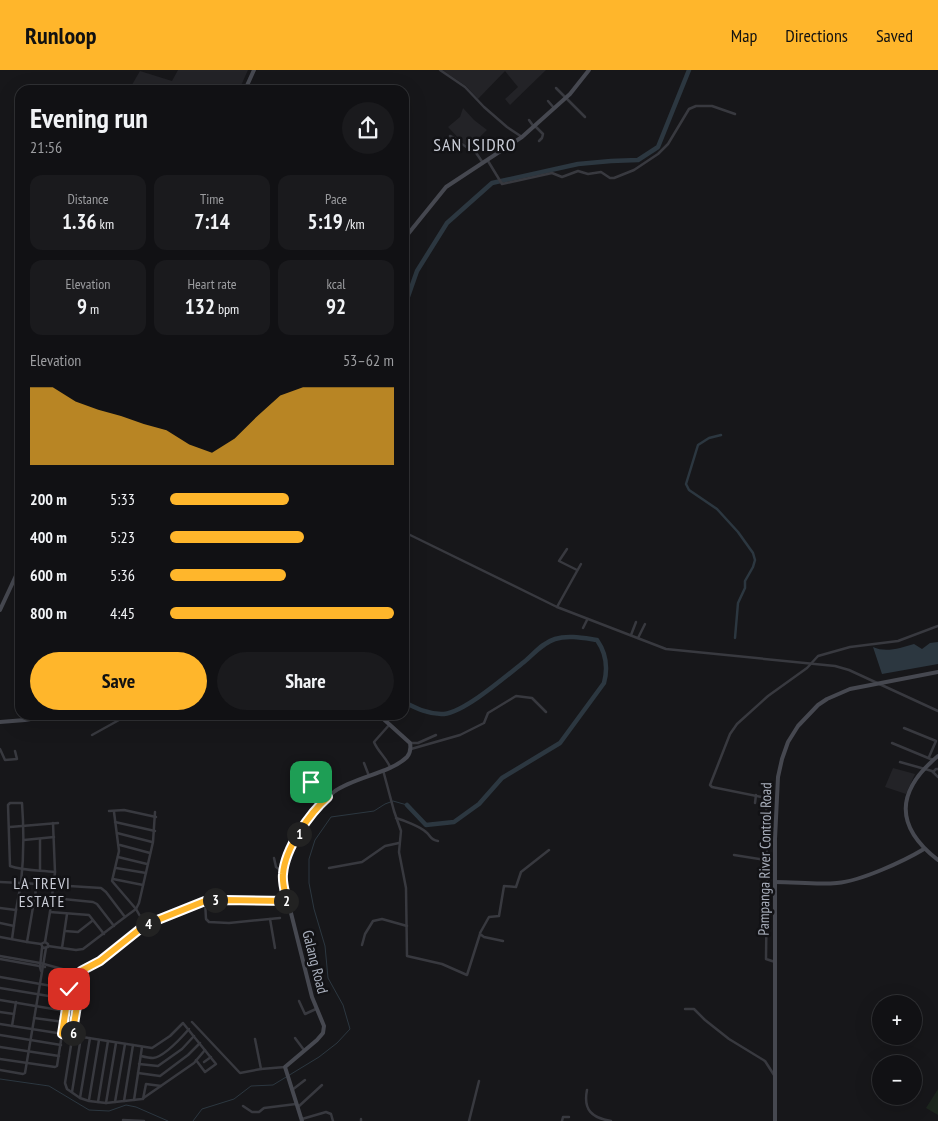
<!DOCTYPE html>
<meta charset="utf-8">
<style>
:root{--surface:#111114;--page:#1a1a1d;--text:#f1f3f6;--muted:#9c9da0;--line:#303134;--accent:#ffb62b}
body{margin:0;font-family:"PT Sans Narrow",sans-serif;background:var(--page);color:var(--text);height:100vh;display:flex;flex-direction:column;font-size:19px;white-space:nowrap}
*{box-sizing:border-box;margin:0}
p{font-size:16px;color:var(--muted)}
.icon{flex:none;width:28px;height:28px;fill:none;stroke:currentColor;stroke-width:2;stroke-linecap:round;stroke-linejoin:round}
.map{position:relative;flex:1;overflow:hidden}
.drawer{position:absolute;left:15px;top:15px;width:394px;height:635px;display:flex;flex-direction:column;background:var(--surface);border-radius:15px;box-shadow:0 5px 20px #0002,0 0 0 1px var(--line)}
.drawer>*{flex:none}
.buttons{position:absolute;left:872px;top:925px;display:grid;gap:10px}
.buttons a{display:grid;place-items:center;width:50px;height:50px;border-radius:50%;background:var(--surface);box-shadow:0 5px 20px #0002,0 0 0 1px var(--line);font-size:25px}
.pin{position:absolute;display:grid;place-items:center;width:42px;height:42px;color:#fff;margin:-21px;border-radius:10px;box-shadow:0 2px 8px #0006}
.km{position:absolute;width:25px;height:25px;margin:-12px;border-radius:50%;background:#222;color:#fff;font-size:14px;line-height:25px;text-align:center}
.round{display:grid;place-items:center;flex:none;width:52px;height:52px;border-radius:26px;background:var(--page)}
.summary{display:flex;align-items:center;justify-content:space-between;height:85px;padding:0 15px}
h1{font-size:28px;font-weight:800;line-height:38px}
.figures{display:grid;grid-template-columns:repeat(3,1fr);gap:8px;height:85px;padding:5px 15px}
.figures div{display:grid;align-content:center;border-radius:12px;background:var(--page);text-align:center}
.figures b{font-size:21px;font-weight:800}
.figures small{font-size:14px;font-weight:400}
.figures p{font-size:14px}
.chart{height:140px;padding:10px 15px}
.chart p{display:flex;justify-content:space-between}
.chart svg{width:100%;height:90px;margin-top:5px;fill:var(--accent);opacity:.7}
.cta{display:flex;gap:10px;margin-top:auto;padding:10px 15px}
.cta a{flex:1;height:58px;border-radius:30px;background:var(--accent);color:#111;font-size:20px;font-weight:800;line-height:58px;text-align:center}
.cta a+a{background:var(--page);color:var(--text)}
ul{padding:0 15px;list-style:none;font-size:16px}
li{display:grid;grid-template-columns:80px 60px 1fr;align-items:center;height:38px}
li i{height:12px;border-radius:6px;background:var(--accent)}
header{display:flex;align-items:center;gap:30px;box-sizing:border-box;height:70px;padding:0 25px;background:var(--accent);color:#111}
header strong{font-size:24px}
nav{display:flex;gap:28px;margin-inline-start:auto;font-size:18px}
.map>svg:first-child{display:block}
.built{fill:#232327}
.green{fill:#1d261e}
.water{fill:#2c3740}
.lines{fill:none;stroke-linecap:round;stroke-linejoin:round}
.stream{stroke:#2c3740;stroke-width:1}
.canal{stroke:#2c3740;stroke-width:2.5}
.river{stroke:#2c3740;stroke-width:4.5}
.street{stroke:#38393f;stroke-width:2.5}
.secondary{stroke:#464850;stroke-width:4}
.route-casing{stroke:#fff;stroke-width:10}
.route{stroke:#ffb62b;stroke-width:6}
.labels{text-anchor:middle;stroke-width:5;stroke-linejoin:round;paint-order:stroke}
.street-label{font-size:15px;fill:#a8aebb;stroke:#121215}
.neighbourhood-label{font-size:16px;letter-spacing:1px;fill:#cacdd7;stroke:#121215}
.quarter-label{font-size:18px;letter-spacing:1px;fill:#cacdd7;stroke:#121215}
</style>
<header>
<strong>Runloop</strong>
<nav><a>Map</a><a>Directions</a><a>Saved</a></nav>
</header>
<div class="map">
<svg width="938" height="1051" viewBox="0 0 938 1051">
<rect width="100%" height="100%" fill="#17171a"/>
<g class="built">
<path d="M178,0H248L239,20H129L140,1L172,11Z"/>
<path d="M442,0H546L510,35L505,29L518,17L505,1L478,29L466,16Z"/>
<path d="M463,38L474,50L487,60L468,78L448,57L460,47Z"/>
<path d="M893,698L915,704L906,724L885,717Z"/>
</g>
<path class="green" d="M938,1019V1045L926,1038Z"/>
<path class="water" d="M938,572V594L882,604L873,577C886,583 900,578 914,574L922,579L930,573Z"/>
<g class="lines">
<g class="stream">
<path d="M0,1009L49,1016L89,1040L109,1041L126,1035L136,1037L168,1051"/>
<path d="M193,1051L202,1039L234,1029L251,1016L273,1015L319,987L337,973L350,959L343,935L328,908L325,876L314,839L309,813V789L315,770L331,747L374,741L385,734L393,731L407,735"/>
</g>
<path class="canal" d="M721,365L709,368L698,375L686,414L689,420L717,439L738,462L753,483L755,490L753,497L745,511V518L738,533L735,568"/>
<g class="river">
<path d="M404,238L417,201L447,153L492,113L578,94L611,91L638,90L658,77L689,0"/>
<path d="M404,632C416,638 429,645 444,644C465,642 506,606 524,592C534,584 542,573 555,569C568,565 583,568 597,570C606,583 608,598 604,613L560,673L502,708L479,734L454,752L426,755L407,735"/>
</g>
<g class="street">
<path d="M440,0L465,17L484,37L507,57L522,67"/>
<path d="M556,18L585,47"/>
<path d="M548,31L554,38"/>
<path d="M529,50L534,57"/>
<path d="M535,56L543,64L542,68L539,71"/>
<path d="M450,66C459,69 465,80 475,80"/>
<path d="M470,74L483,93"/>
<path d="M488,91L502,114L552,103L562,107L578,101L588,104L601,102L610,108H614L634,100L658,84L668,74L689,39L696,36H712L735,44"/>
<path d="M404,156L410,160"/>
<path d="M404,462L557,537L666,579L835,596L849,600L938,641"/>
<path d="M567,479L559,491L577,500"/>
<path d="M557,537L581,494"/>
<path d="M583,558L587,550"/>
<path d="M631,565L636,552"/>
<path d="M638,568L645,554"/>
<path d="M904,658L936,671L929,687"/>
<path d="M92,665L119,650L121,645"/>
<path d="M410,673H418L436,665"/>
<path d="M892,673L933,690"/>
<path d="M0,679L5,690L17,689L15,681"/>
<path d="M411,679L460,665L484,653L488,643L516,626L532,628L546,642"/>
<path d="M900,692L932,701L938,707"/>
<path d="M364,693L369,706"/>
<path d="M390,697C386,687 378,682 374,672L390,654"/>
<path d="M383,700L394,741L401,761L399,782L406,818L407,886L442,894L467,905L480,864L484,867L503,871"/>
<path d="M933,702L936,699H938"/>
<path d="M298,721L306,714L314,712L328,727"/>
<path d="M755,733L756,725"/>
<path d="M109,741L124,740L156,747"/>
<path d="M114,742L119,781L112,811L136,839L145,855"/>
<path d="M396,748C403,750 421,757 426,762C431,766 430,770 438,771"/>
<path d="M115,752L155,761"/>
<path d="M53,753L55,802L50,842L89,845L104,864"/>
<path d="M10,757L58,753"/>
<path d="M117,763L152,772"/>
<path d="M24,770L54,767"/>
<path d="M120,775L150,783"/>
<path d="M734,785L766,790"/>
<path d="M118,787L147,794"/>
<path d="M274,788L276,797L283,802"/>
<path d="M116,798L146,803"/>
<path d="M329,798L362,792L385,776L399,773"/>
<path d="M40,800V769"/>
<path d="M113,809L143,815"/>
<path d="M0,812L21,813C24,786 24,760 22,733H10L8,735L10,796C23,801 41,800 55,802"/>
<path d="M37,814L101,818L106,822L125,847L83,879L76,880L62,878L67,844"/>
<path d="M53,828L93,832L97,834L114,856"/>
<path d="M205,831L206,849L209,852L229,853L280,848"/>
<path d="M0,838L16,840L21,813L37,814L27,872L41,874L45,872L48,874V877L43,878L41,874"/>
<path d="M125,847L136,839L139,833L153,772L155,742"/>
<path d="M270,849L275,878"/>
<path d="M0,853L14,856"/>
<path d="M65,861L78,862L92,851"/>
<path d="M480,863L489,847L499,846L504,816L516,817L521,802L549,780"/>
<path d="M0,867L27,872"/>
<path d="M12,869L16,840"/>
<path d="M45,872L50,842"/>
<path d="M362,875L365,864L373,851L382,849L407,856"/>
<path d="M48,876L62,878"/>
<path d="M0,886L40,893L66,900L81,901L100,891L145,855L200,832L209,830H224L287,831"/>
<path d="M0,889L45,897"/>
<path d="M775,892L766,889L767,805L766,728L712,717L710,715L730,664L737,654L768,626L807,598L818,586L850,577L898,571L938,556"/>
<path d="M41,901L40,897L42,878"/>
<path d="M81,902L80,919L65,1013L67,1019L80,1028L89,1031L106,1033L142,1029L194,993L205,980"/>
<path d="M0,907L69,919L57,996L55,997L0,989"/>
<path d="M0,918L67,929"/>
<path d="M0,930L65,941"/>
<path d="M299,931L305,944L316,939"/>
<path d="M685,939H694L705,950L729,969L765,991L774,1005"/>
<path d="M0,942L14,944"/>
<path d="M34,948L64,952"/>
<path d="M192,952L240,1003L261,999L285,997"/>
<path d="M0,954L152,978L170,966L183,953L216,994L205,1002L196,990"/>
<path d="M12,956L16,932"/>
<path d="M0,965L61,975"/>
<path d="M295,968L304,980"/>
<path d="M255,969L261,999"/>
<path d="M0,977L59,986"/>
<path d="M141,986C145,987 149,988 153,988C164,987 182,967 189,959"/>
<path d="M204,992L211,987"/>
<path d="M139,994L158,996L182,979L194,966"/>
<path d="M0,1000L23,1004L25,1003L46,878"/>
<path d="M138,1003L160,1006L188,985L200,973"/>
<path d="M292,1020L305,1010"/>
<path d="M587,1020C583,1040 592,1048 611,1051"/>
<path d="M72,1022L81,967"/>
<path d="M80,1028L90,968"/>
<path d="M143,1029L146,1014L161,1016"/>
<path d="M89,1030L99,970"/>
<path d="M134,1030L142,977"/>
<path d="M124,1031L133,975"/>
<path d="M98,1032L108,971"/>
<path d="M115,1032L125,974"/>
<path d="M106,1033L116,973"/>
<path d="M243,1036L252,1042H259L264,1038L296,1034"/>
<path d="M298,1037L322,1015"/>
<path d="M302,1049L326,1042L331,1044L333,1051"/>
<path d="M361,1049V1051"/>
<path d="M123,1050L144,1051"/>
<path d="M469,1051L479,1011"/>
<path d="M562,1051L563,1047H569"/>
</g>
<g class="secondary">
<path d="M245,20L254,0"/>
<path d="M404,169L446,117L522,67L570,24L589,0"/>
<path d="M0,540L20,497"/>
<path d="M0,652L25,650L53,645"/>
<path d="M938,686C896,721 894,756 938,790"/>
<path d="M775,812C796,812 817,815 837,813C861,811 904,791 924,779"/>
<path d="M302,1051L285,997L317,970L323,963L324,956L312,927L284,815C280,783 310,740 335,721C355,707 391,703 407,687C411,682 411,678 410,673L379,645"/>
<path d="M775,1051V769L778,707L782,689L788,672L798,656L818,635L827,629L850,619L938,602"/>
</g>
</g>
<g class="lines">
<g class="route-casing">
<path id="route" d="M69,919L62,964L72,966L81,912V901L100,891L145,855L205,831L224,830L287,831C285,822 282,813 283,804C285,778 310,743 328,727L316,713L311,712"/>
</g>
<use href="#route" class="route"/>
</g>
<g class="labels">
<g class="street-label">
<text transform="translate(765 789) rotate(-89)" y="5">Pampanga River Control Road</text>
<text transform="translate(315 892) rotate(76)" y="5">Galang Road</text>
</g>
<g class="neighbourhood-label">
<text x="42" y="819">LA TREVI<tspan x="42" dy="18">ESTATE</tspan></text>
</g>
<g class="quarter-label">
<text x="475" y="81">SAN ISIDRO</text>
</g>
</g>
</svg>
<div class="buttons">
<a>+</a>
<a>−</a>
</div>
<div class="pin" style="left:311px;top:712px;background:#1e9e55"><svg class="icon" aria-label="arrive" viewBox="0 0 24 24"><path d="M6 21V4h12l-3 4 3 4H6"/></svg></div>
<div class="pin" style="left:69px;top:919px;background:#d93025"><svg class="icon" aria-label="check" viewBox="0 0 24 24"><path d="M5 12l5 5 9-10"/></svg></div>
<b class="km" style="left:299px;top:764px">1</b>
<b class="km" style="left:286px;top:831px">2</b>
<b class="km" style="left:215px;top:830px">3</b>
<b class="km" style="left:148px;top:854px">4</b>
<b class="km" style="left:73px;top:963px">6</b>
<section class="drawer">
<div class="summary"><div><h1>Evening run</h1><p>21:56</p></div><a class="round"><svg class="icon" aria-label="share" viewBox="0 0 24 24"><path d="M12 15V3M7 8l5-5 5 5M5 13v7h14v-7"/></svg></a></div>
<div class="figures">
<div><p>Distance</p><b>1.36<small> km</small></b></div>
<div><p>Time</p><b>7:14</b></div>
<div><p>Pace</p><b>5:19<small> /km</small></b></div>
</div>
<div class="figures">
<div><p>Elevation</p><b>9<small> m</small></b></div>
<div><p>Heart rate</p><b>132<small> bpm</small></b></div>
<div><p>kcal</p><b>92</b></div>
</div>
<div class="chart"><p><span>Elevation</span>53–62 m</p>
<svg viewBox="0 0 160 44" preserveAspectRatio="none"><path d="M0 44V6L10 6L20 13L30 17L40 20L50 24L60 27L70 34L80 38L90 31L100 20L110 10L120 6L130 6L140 6L150 6L160 6V44z"/></svg>
</div>
<ul>
<li><b>200 m</b>5:33<i style="width:53%"></i></li>
<li><b>400 m</b>5:23<i style="width:60%"></i></li>
<li><b>600 m</b>5:36<i style="width:52%"></i></li>
<li><b>800 m</b>4:45<i style="width:100%"></i></li>
</ul>
<div class="cta"><a>Save</a><a>Share</a></div>
</section>
</div>
